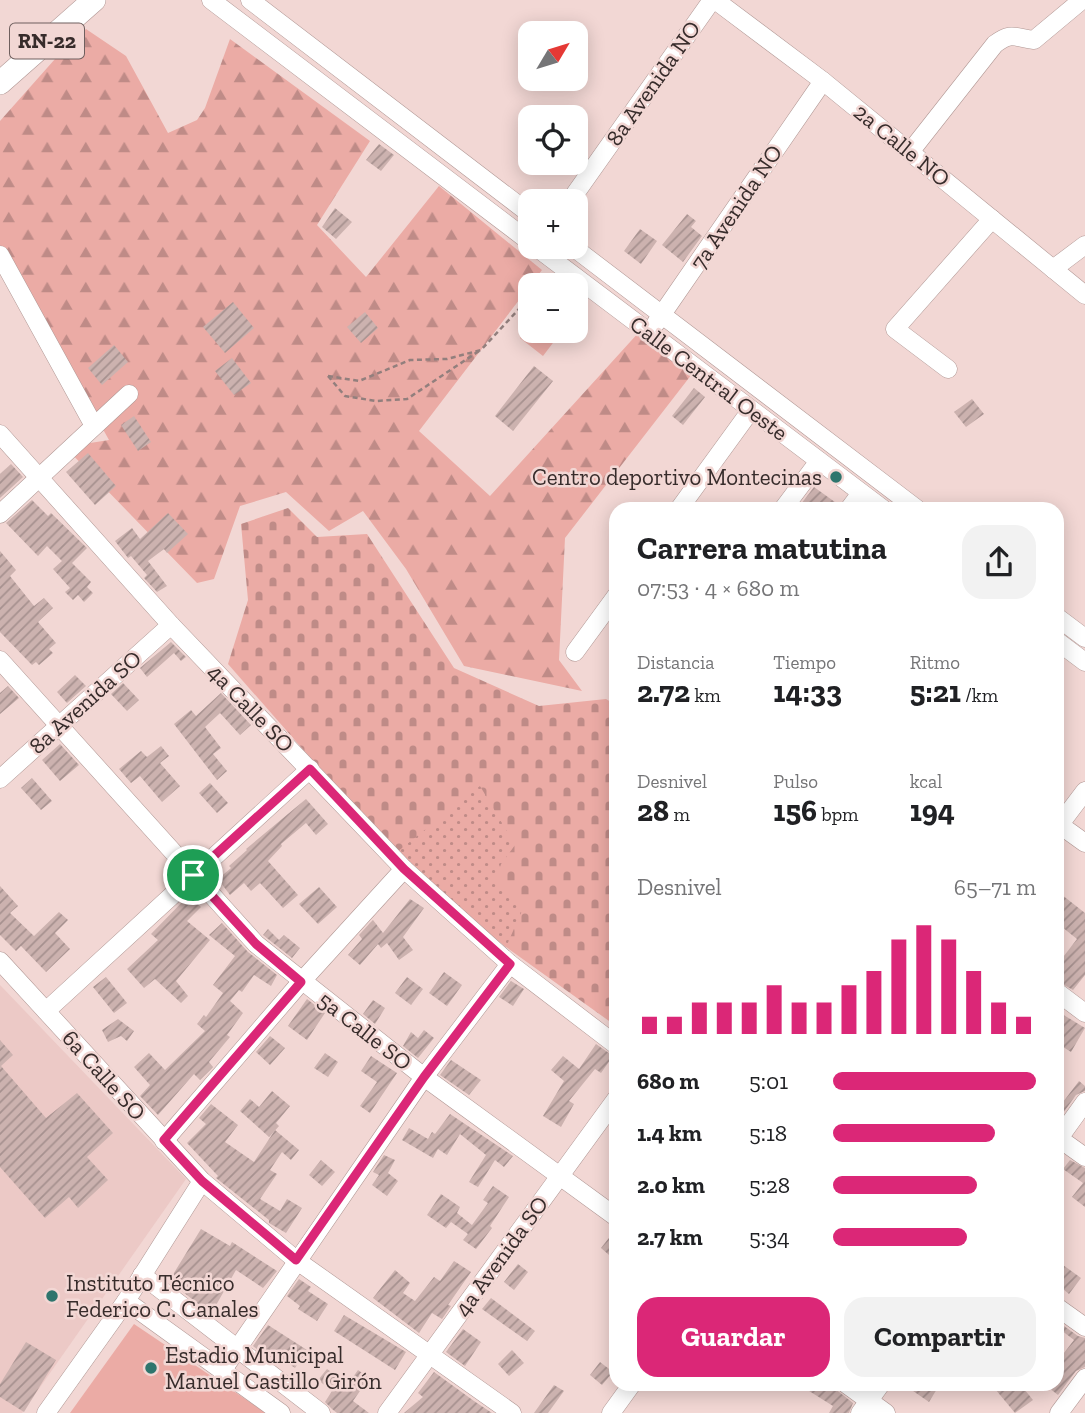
<!DOCTYPE html>
<html lang="es">
<meta charset="utf-8">
<style>
:root{--surface:#fff;--page:#f2f2f2;--text:#202124;--muted:#757577;--accent:#db2777}
body{margin:0;font-family:"Zilla Slab",serif;background:var(--page);color:var(--text);height:100vh;display:flex;flex-direction:column;font-size:26px;white-space:nowrap}
*{box-sizing:border-box;margin:0}
p{font-size:23px;color:var(--muted)}
.icon{flex:none;width:38px;height:38px;fill:none;stroke:currentColor;stroke-width:2;stroke-linecap:round;stroke-linejoin:round}
.map{position:relative;flex:1;overflow:hidden}
.sheet{position:absolute;left:609px;top:502px;width:455px;height:889px;display:flex;flex-direction:column;background:var(--surface);border-radius:21px;box-shadow:0 4px 18px #0003}
.sheet>*{flex:none}
.needle{width:46px;rotate:52deg}
.controls{position:absolute;left:518px;top:21px;display:grid;gap:14px}
.controls a{display:grid;place-items:center;width:70px;height:70px;border-radius:14px;background:var(--surface);box-shadow:0 4px 18px #0003;font-size:35px}
.pin{position:absolute;display:grid;place-items:center;width:60px;height:60px;color:#fff;margin:-30px;border:4px solid #fff;border-radius:50%;box-shadow:0 2px 7px #0007}
.round{display:grid;place-items:center;flex:none;width:74px;height:74px;border-radius:21px;background:var(--page)}
.overview{display:flex;align-items:center;justify-content:space-between;height:119px;padding:0 28px}
h1{font-size:32px;font-weight:700;line-height:52px}
.figures{display:grid;grid-template-columns:repeat(3,1fr);gap:10px;height:119px;padding:7px 28px}
.figures div{display:grid;align-content:center}
.figures b{font-size:30px;font-weight:700}
.figures small{font-size:19px;font-weight:400}
.figures p{font-size:19px}
.chart{height:196px;padding:14px 28px}
.chart p{display:flex;justify-content:space-between}
.chart svg{width:100%;height:126px;margin-top:7px;stroke:var(--accent);stroke-width:6}
.action{display:flex;gap:14px;margin-top:auto;padding:14px 28px}
.action a{flex:1;height:80px;border-radius:21px;background:var(--accent);color:#fff;font-size:28px;font-weight:700;line-height:80px;text-align:center}
.action a+a{background:var(--page);color:var(--text)}
ul{padding:0 28px;list-style:none;font-size:23px}
li{display:grid;grid-template-columns:112px 84px 1fr;align-items:center;height:52px}
li i{height:18px;border-radius:9px;background:var(--accent)}
.map>svg:first-child{display:block}
.built{fill:#ecc9c6}
.grass{fill:#ebaba5}
.forest{fill:url(#forest-firs)}
.cemetery{fill:url(#cemetery-stones)}
.park{fill:url(#park-dots)}
.building{fill:url(#building-hatch)}
.lines{fill:none;stroke-linecap:round;stroke-linejoin:round}
.minor-casing{stroke:#b09794;stroke-width:19}
.major-casing{stroke:#b09794;stroke-width:24}
.path{stroke:#927f7d;stroke-width:2.5;stroke-dasharray:5 3.5;stroke-linecap:butt}
.minor{stroke:#fff;stroke-width:18}
.major{stroke:#fff;stroke-width:23}
.route-casing{stroke:#fff;stroke-width:14}
.route{stroke:#db2777;stroke-width:9}
.poi-dot{fill:#2e756d;stroke:#f2d7d4;stroke-width:2.5}
.labels{text-anchor:middle;stroke-width:5;stroke-linejoin:round;paint-order:stroke}
.shield{fill:#f2d7d4;stroke:#6f5f5e;stroke-width:2}
.shield-label{font-size:21px;font-weight:bold;fill:#372c2b}
.street-label{font-size:23px;fill:#372c2b;stroke:#f2d7d4}
.poi-label{font-size:23px;fill:#372c2b;stroke:#f2d7d4;text-anchor:start}
</style>
<div class="map">
<svg width="1085" height="1413" viewBox="0 0 1085 1413">
<defs>
<pattern id="forest-firs" width="22" height="20" patternUnits="userSpaceOnUse" patternTransform="scale(1.75)"><rect width="22" height="20" fill="#ebaba5"/><path d="M5 1l3.5 6h-7zM16 11l3.5 6h-7z" fill="#bf8b87"/></pattern>
<pattern id="cemetery-stones" width="16" height="16" patternUnits="userSpaceOnUse" patternTransform="scale(1.75)"><rect width="16" height="16" fill="#ebaba5"/><path d="M2 7V4a2 2 0 0 1 4 0v3zM10 15v-3a2 2 0 0 1 4 0v3z" fill="#bf8b87"/></pattern>
<pattern id="park-dots" width="8" height="8" patternUnits="userSpaceOnUse" patternTransform="scale(1.75)"><rect width="8" height="8" fill="#ebaba5"/><path d="M2 2h.1M6 6h.1" fill="none" stroke="#bf8b87" stroke-width="1.8" stroke-linecap="round"/></pattern>
<pattern id="building-hatch" width="6" height="6" patternUnits="userSpaceOnUse" patternTransform="scale(1.75)"><rect width="6" height="6" fill="#ccb2af"/><path d="M-1 1l2-2M0 6l6-6M5 7l2-2" fill="none" stroke="#a6918f"/></pattern>
</defs>
<rect width="100%" height="100%" fill="#f2d7d4"/>
<path class="built" d="M0,985L186,1179L22,1413H0Z"/>
<g class="grass">
<path d="M530,324V331H562L543,356L520,338Z"/>
<path d="M134,1324L266,1413H70Z"/>
</g>
<path class="forest" d="M86,29L126,56L168,133L197,120L205,108L230,39L370,141L317,225L366,277L439,186L542,270L419,431L490,496L640,331L692,374L565,538L559,660L582,691L464,666L406,569L363,511L329,531L286,492L240,506L214,579L197,583L65,447L109,440L0,245V121L55,59Z"/>
<path class="cemetery" d="M288,508L317,537L367,534L454,668L539,706L606,699L616,705V1026L506,947L386,844L228,664L248,600L241,524Z"/>
<path class="park" d="M480,786L515,845L491,878L524,906L506,947L392,856Z"/>
<g class="building">
<path d="M379,144L394,155L381,171L366,160Z"/>
<path d="M335,208L352,222L336,239L322,227Z"/>
<path d="M687,214L696,221L691,227L702,236L683,262L662,245Z"/>
<path d="M640,229L657,241L641,264L624,251Z"/>
<path d="M233,302L254,328L225,353L203,327Z"/>
<path d="M365,312L378,328L361,343L347,327Z"/>
<path d="M114,345L128,362L102,385L88,368Z"/>
<path d="M232,358L251,383L234,395L215,371Z"/>
<path d="M534,366L553,381L513,431L495,416Z"/>
<path d="M694,388L705,397L683,425L672,416Z"/>
<path d="M972,399L984,414L966,427L954,412Z"/>
<path d="M134,416L151,442L138,451L121,425Z"/>
<path d="M88,453L116,486L95,505L66,472Z"/>
<path d="M11,464L23,477L0,498V474Z"/>
<path d="M814,487L839,505L838,509L798,508Z"/>
<path d="M32,500L48,516L51,513L87,548L72,563L91,582L87,587L93,593L84,602L78,595L73,600L65,592L70,588L53,569L62,561L47,546L38,556L6,523Z"/>
<path d="M168,513L188,534L167,553L164,549L148,561L167,586L157,592L144,578L147,575L131,556L128,558L115,541L132,528L140,539Z"/>
<path d="M0,551L16,570L10,576L34,606L44,598L53,608L38,622L56,643L49,649L53,653L39,665L36,662L32,665L0,632Z"/>
<path d="M171,642L186,657L181,661L174,653L147,677L140,668Z"/>
<path d="M75,675L86,686L67,703L57,692Z"/>
<path d="M123,683L139,700L127,711L111,694Z"/>
<path d="M8,686L19,698L0,714V693Z"/>
<path d="M221,693L251,725L240,735L220,713L205,727L221,748L213,754L227,771L217,780L174,724L191,710L196,716Z"/>
<path d="M60,744L79,765L60,781L42,760Z"/>
<path d="M161,746L169,756L160,763L180,786L162,802L140,776L131,783L119,769L141,751L147,757Z"/>
<path d="M32,778L52,801L41,810L21,788Z"/>
<path d="M210,783L228,803L217,813L199,793Z"/>
<path d="M306,799L328,824L316,835L306,823L281,844L282,846L268,861L298,895L283,908L260,883L251,891L244,883L230,895L218,879L231,868L229,866L247,850L246,849Z"/>
<path d="M0,886L18,906L10,913L34,936L59,912L68,920L55,933L70,949L46,972L21,946L16,951L0,935Z"/>
<path d="M319,887L337,907L318,924L299,904Z"/>
<path d="M1057,891L1085,913V975L1073,990L1057,981V965L1077,939L1057,923Z"/>
<path d="M189,895L201,907L187,921L210,940L176,981L188,996L181,1003L155,979L144,988L127,969L158,940L151,934Z"/>
<path d="M410,899L424,908L403,937L413,950L399,960L387,943L381,948L378,944L360,965L348,955L362,939L359,935L370,923L373,920L383,933Z"/>
<path d="M222,923L248,952L277,975L271,986L254,975L242,992L239,990L230,1001L243,1013L227,1035L230,1037L209,1062L213,1067L200,1080L194,1074L158,1115L140,1096L150,1085L134,1067L149,1053L165,1070L205,1031L197,1024L204,1015L206,1017L223,993L213,985L235,956L209,935Z"/>
<path d="M268,929L279,940L284,935L300,948L292,958L263,935Z"/>
<path d="M444,972L462,985L447,1006L429,993Z"/>
<path d="M106,977L127,1003L114,1013L93,987Z"/>
<path d="M407,977L423,989L411,1005L395,993Z"/>
<path d="M511,981L524,989L513,1006L499,997Z"/>
<path d="M307,999L325,1013L307,1040L288,1026Z"/>
<path d="M373,1000L385,1008L375,1024L363,1014Z"/>
<path d="M1057,1011L1085,1028L1071,1052L1057,1043Z"/>
<path d="M118,1019L134,1031L127,1041L121,1036L108,1042L102,1030Z"/>
<path d="M424,1030L434,1038L418,1058L403,1046L411,1032L418,1038Z"/>
<path d="M270,1036L285,1048L270,1065L256,1052Z"/>
<path d="M0,1040L13,1055L1,1066L46,1118L77,1093L113,1133L87,1157L108,1180L78,1208L69,1197L45,1218L0,1167Z"/>
<path d="M596,1044L613,1056L601,1073L595,1069L569,1101L574,1104L561,1127L543,1116L564,1081L551,1070L563,1056L579,1069Z"/>
<path d="M325,1053L338,1062L328,1077L314,1068Z"/>
<path d="M371,1056L397,1073L370,1113L360,1106L377,1082L361,1071Z"/>
<path d="M451,1060L481,1080L469,1095L440,1075Z"/>
<path d="M1079,1081L1085,1086V1091L1076,1095L1058,1120L1057,1110Z"/>
<path d="M272,1091L290,1106L276,1123L279,1126L269,1137L240,1111L250,1099L259,1107Z"/>
<path d="M211,1104L238,1125L225,1142L254,1162L275,1130L299,1150L291,1160L282,1152L270,1170L277,1174L260,1199L280,1211L287,1199L302,1208L286,1233L269,1223V1220L216,1178L218,1176L187,1143L206,1124L199,1118Z"/>
<path d="M450,1114L513,1156L504,1167L495,1160L478,1187L469,1182L486,1155L460,1134L447,1155L438,1149L433,1158L402,1140L409,1128L428,1139L432,1132L435,1134Z"/>
<path d="M384,1155L395,1160L388,1173L398,1181L387,1196L372,1185L379,1175L373,1172Z"/>
<path d="M321,1160L335,1172L322,1186L309,1175Z"/>
<path d="M1070,1160L1085,1168V1207L1072,1197L1083,1183L1063,1169Z"/>
<path d="M493,1186L509,1197L490,1226L492,1228L476,1249L463,1240L468,1234L451,1222L446,1228L427,1215L441,1194L460,1207L457,1213L472,1225L488,1203L483,1200Z"/>
<path d="M201,1229L230,1246L232,1242L277,1271L263,1288L236,1270L211,1314L169,1281Z"/>
<path d="M616,1229V1261L601,1248Z"/>
<path d="M454,1261L471,1272L448,1305L451,1306L442,1319L432,1313L419,1333L373,1298L395,1270L410,1283L403,1293L415,1301L434,1277L440,1281Z"/>
<path d="M518,1264L528,1272L514,1290L504,1282Z"/>
<path d="M1063,1265L1081,1278L1069,1294L1057,1284V1273Z"/>
<path d="M299,1279L311,1287L308,1291L328,1304L317,1321L298,1309L300,1306L287,1296Z"/>
<path d="M491,1298L535,1331L527,1341L482,1309Z"/>
<path d="M344,1315L406,1352L395,1370L334,1331Z"/>
<path d="M1057,1321L1078,1336L1085,1338V1367L1076,1371L1058,1395L1044,1384H1057V1362L1074,1340L1057,1327Z"/>
<path d="M268,1325L307,1350L295,1368L273,1353L269,1359L253,1346Z"/>
<path d="M463,1329L481,1342L465,1366L446,1352Z"/>
<path d="M26,1342L56,1360L24,1412L0,1397V1384Z"/>
<path d="M512,1350L524,1363L509,1376L498,1364Z"/>
<path d="M600,1362L613,1372L602,1385L590,1375Z"/>
<path d="M327,1369L348,1384L358,1370L369,1378L353,1401L369,1413H337L332,1409L325,1402L332,1391L318,1380Z"/>
<path d="M434,1372L474,1401L492,1413H404L423,1397L418,1393Z"/>
<path d="M798,1384H829L853,1403L849,1413H829L833,1406Z"/>
<path d="M903,1384H940L929,1402Z"/>
<path d="M991,1384H1020L1033,1400L1015,1413Z"/>
<path d="M554,1385L564,1391L548,1413H534Z"/>
</g>
<g class="lines">
<g class="minor-casing">
<g id="minor">
<path d="M211,0L530,242"/>
<path d="M250,0L530,214"/>
<path d="M715,0L823,81L1085,295"/>
<path d="M910,152L995,44C1012,31 1015,38 1034,40L1082,0"/>
<path d="M570,201L712,0"/>
<path d="M536,247L883,509"/>
<path d="M573,247L917,509"/>
<path d="M0,255L94,426"/>
<path d="M1053,269L1085,245"/>
<path d="M656,323L823,81"/>
<path d="M948,369L895,329L992,219"/>
<path d="M0,434L171,625L404,869L510,964L616,1045"/>
<path d="M679,509L751,410"/>
<path d="M783,509L819,461"/>
<path d="M849,509L861,493"/>
<path d="M0,514L129,394"/>
<path d="M1057,617L1085,638"/>
<path d="M1057,641L1085,662"/>
<path d="M575,652L616,596"/>
<path d="M0,660L256,944L424,1077L616,1217"/>
<path d="M0,779L171,625"/>
<path d="M1060,825L1085,843"/>
<path d="M1057,828L1085,791"/>
<path d="M0,961L202,1181L296,1260L512,1413"/>
<path d="M1057,992L1085,1013"/>
<path d="M46,1011L310,769"/>
<path d="M1057,1137L1085,1157"/>
<path d="M164,1141L301,982L404,869"/>
<path d="M1057,1141L1085,1102"/>
<path d="M142,1275L321,1413"/>
<path d="M126,1301L281,1413"/>
<path d="M1057,1307L1085,1327"/>
<path d="M222,1371L424,1077L510,964"/>
<path d="M846,1384L886,1413"/>
<path d="M46,1413L126,1301L202,1181"/>
<path d="M387,1413L616,1099"/>
<path d="M611,1413L632,1384"/>
<path d="M860,1413L881,1384"/>
<path d="M1059,1413L1085,1378"/>
</g>
</g>
<g class="major-casing">
<path id="major" d="M0,83L94,0"/>
</g>
<g class="path">
<path d="M542,285L551,275"/>
<path d="M328,376L359,381L410,360L447,359L481,350L530,297"/>
<path d="M328,376L345,396L376,401L407,399L479,351"/>
</g>
<use href="#minor" class="minor"/>
<use href="#major" class="major"/>
</g>
<g class="lines">
<g class="route-casing">
<path id="route" d="M310,769L404,869L510,964L424,1077L296,1260L202,1181L164,1140L301,982L256,944L193,875Z"/>
</g>
<use href="#route" class="route"/>
</g>
<g class="poi-dot">
<circle cx="836" cy="477" r="7"/>
<circle cx="52" cy="1296" r="7"/>
<circle cx="151" cy="1368" r="7"/>
</g>
<g class="labels">
<rect class="shield" x="10" y="23.5" width="74" height="35" rx="5"/>
<g class="shield-label">
<text x="47" y="48">RN-22</text>
</g>
<g class="street-label">
<text transform="translate(653 83) rotate(-55)" y="8">8a Avenida NO</text>
<text transform="translate(902 145) rotate(39)" y="8">2a Calle NO</text>
<text transform="translate(736 207) rotate(-56)" y="8">7a Avenida NO</text>
<text transform="translate(709 378) rotate(37)" y="8">Calle Central Oeste</text>
<text transform="translate(85 702) rotate(-42)" y="8">8a Avenida SO</text>
<text transform="translate(251 708) rotate(46)" y="8">4a Calle SO</text>
<text transform="translate(365 1031) rotate(38)" y="8">5a Calle SO</text>
<text transform="translate(104 1075) rotate(48)" y="8">6a Calle SO</text>
<text transform="translate(501 1256) rotate(-54)" y="8">4a Avenida SO</text>
</g>
<g class="poi-label">
<text x="822" y="485" text-anchor="end">Centro deportivo Montecinas</text>
<text x="66" y="1291">Instituto Técnico<tspan x="66" dy="26">Federico C. Canales</tspan></text>
<text x="165" y="1363">Estadio Municipal<tspan x="165" dy="26">Manuel Castillo Girón</tspan></text>
</g>
</g>
</svg>
<div class="controls">
<a><svg class="needle" viewBox="-14 -14 28 28"><path d="M0-13l5 13h-10z" fill="#e53935"/><path d="M0 13l5-13h-10z" fill="#757577"/></svg></a>
<a><svg class="icon" aria-label="locate" viewBox="0 0 24 24"><circle cx="12" cy="12" r="6"/><path d="M12 2v4M12 18v4M2 12h4M18 12h4"/></svg></a>
<a>+</a>
<a>−</a>
</div>
<div class="pin" style="left:193px;top:875px;background:#1e9e55"><svg class="icon" aria-label="arrive" viewBox="0 0 24 24"><path d="M6 21V4h12l-3 4 3 4H6"/></svg></div>
<section class="sheet">
<div class="overview"><div><h1>Carrera matutina</h1><p>07:53 · 4 × 680 m</p></div><a class="round"><svg class="icon" aria-label="share" viewBox="0 0 24 24"><path d="M12 15V3M7 8l5-5 5 5M5 13v7h14v-7"/></svg></a></div>
<div class="figures">
<div><p>Distancia</p><b>2.72<small> km</small></b></div>
<div><p>Tiempo</p><b>14:33</b></div>
<div><p>Ritmo</p><b>5:21<small> /km</small></b></div>
</div>
<div class="figures">
<div><p>Desnivel</p><b>28<small> m</small></b></div>
<div><p>Pulso</p><b>156<small> bpm</small></b></div>
<div><p>kcal</p><b>194</b></div>
</div>
<div class="chart"><p><span>Desnivel</span>65–71 m</p>
<svg viewBox="0 0 160 44" preserveAspectRatio="none"><path d="M5 44V38M15 44V38M25 44V33M35 44V33M45 44V33M55 44V27M65 44V33M75 44V33M85 44V27M95 44V22M105 44V11M115 44V6M125 44V11M135 44V22M145 44V33M155 44V38"/></svg>
</div>
<ul>
<li><b>680 m</b>5:01<i style="width:100%"></i></li>
<li><b>1.4 km</b>5:18<i style="width:80%"></i></li>
<li><b>2.0 km</b>5:28<i style="width:71%"></i></li>
<li><b>2.7 km</b>5:34<i style="width:66%"></i></li>
</ul>
<div class="action"><a>Guardar</a><a>Compartir</a></div>
</section>
</div>
